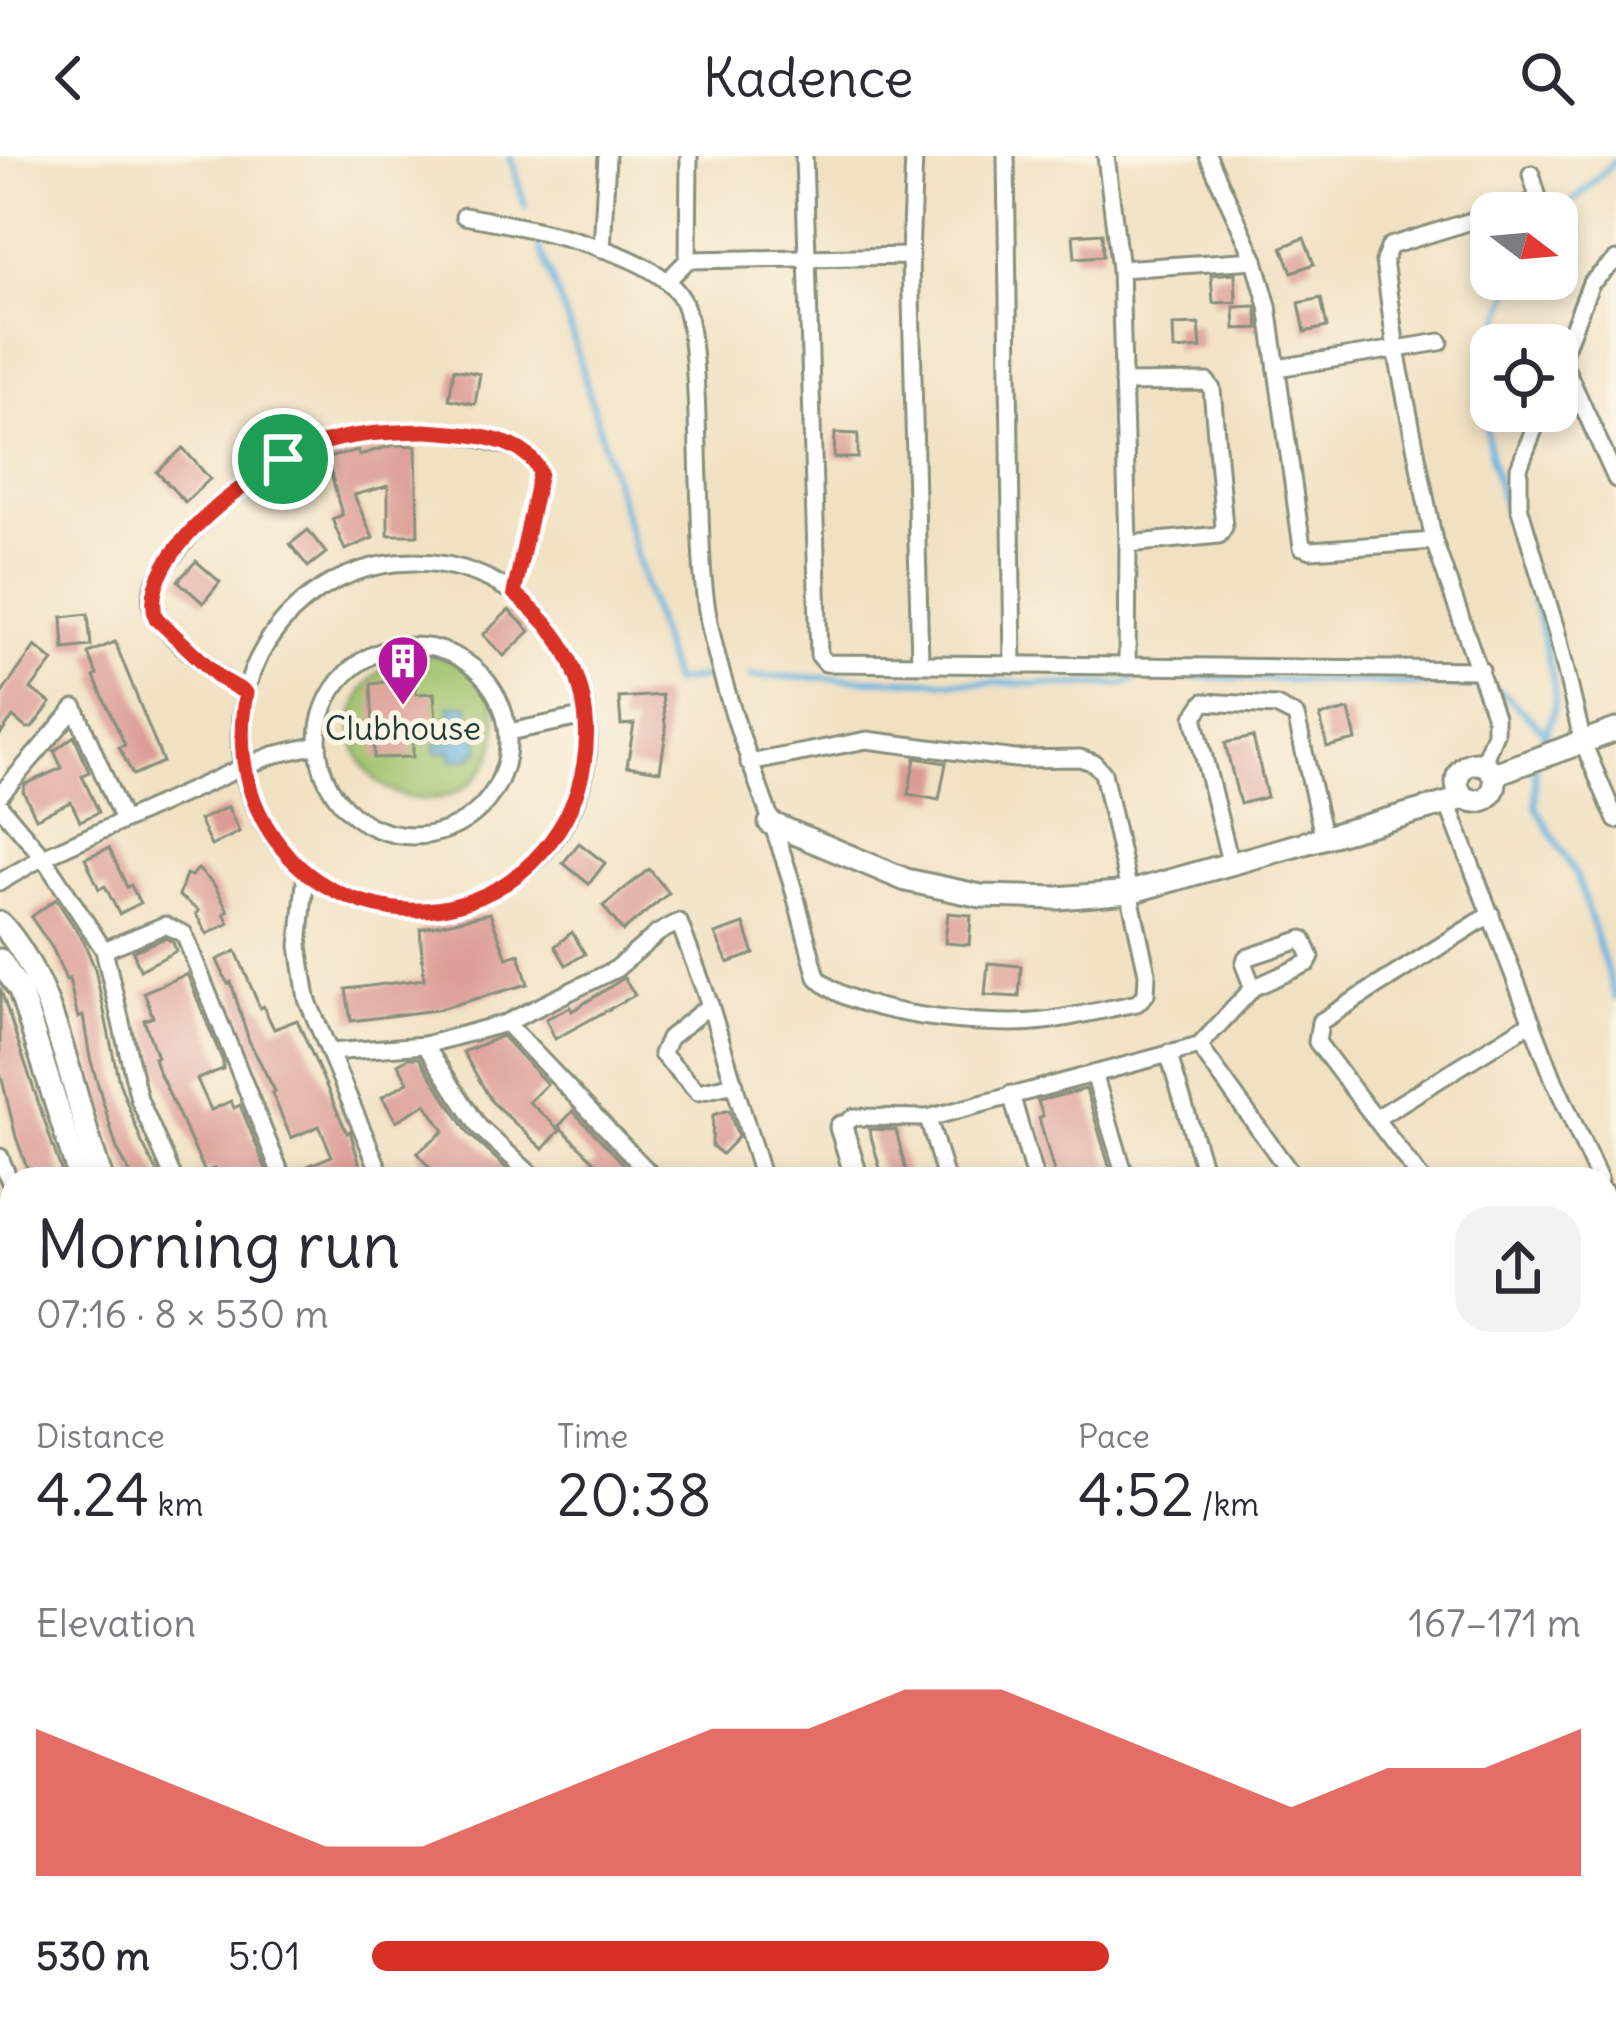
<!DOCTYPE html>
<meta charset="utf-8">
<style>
:root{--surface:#fff;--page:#f2f2f3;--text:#2b2b33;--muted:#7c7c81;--accent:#d93025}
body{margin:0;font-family:Delius,sans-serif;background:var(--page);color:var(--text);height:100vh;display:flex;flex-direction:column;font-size:45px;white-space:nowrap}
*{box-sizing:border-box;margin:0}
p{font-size:39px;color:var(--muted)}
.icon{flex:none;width:66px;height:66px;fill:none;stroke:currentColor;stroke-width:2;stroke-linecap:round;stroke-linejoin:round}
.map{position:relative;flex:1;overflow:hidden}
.drawer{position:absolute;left:0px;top:1011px;width:1617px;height:861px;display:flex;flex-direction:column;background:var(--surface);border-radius:36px 36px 0 0;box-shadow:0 6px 18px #0003}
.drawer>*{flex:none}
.needle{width:78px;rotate:106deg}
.tools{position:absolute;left:1470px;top:36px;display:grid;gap:24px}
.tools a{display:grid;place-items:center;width:108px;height:108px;border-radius:24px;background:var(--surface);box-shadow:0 6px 18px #0003;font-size:60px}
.pin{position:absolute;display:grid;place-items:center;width:102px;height:102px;color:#fff;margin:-51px;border:6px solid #fff;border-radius:50%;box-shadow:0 3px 12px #0007}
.round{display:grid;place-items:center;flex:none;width:126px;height:126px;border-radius:36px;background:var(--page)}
.summary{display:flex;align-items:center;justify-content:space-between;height:204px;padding:0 36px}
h1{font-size:66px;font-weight:600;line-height:90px}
.stats{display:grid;grid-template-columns:repeat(3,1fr);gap:18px;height:204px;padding:12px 36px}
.stats div{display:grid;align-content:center}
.stats b{font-size:60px;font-weight:600}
.stats small{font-size:33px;font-weight:400}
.stats p{font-size:33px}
.chart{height:336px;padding:24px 36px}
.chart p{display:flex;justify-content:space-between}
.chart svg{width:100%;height:216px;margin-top:12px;fill:var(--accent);opacity:.7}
ul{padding:0 36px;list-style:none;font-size:39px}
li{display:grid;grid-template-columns:192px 144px 1fr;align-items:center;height:90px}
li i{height:30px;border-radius:15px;background:var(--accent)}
header{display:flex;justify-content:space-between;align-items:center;height:156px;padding:0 36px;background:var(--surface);font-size:54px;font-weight:600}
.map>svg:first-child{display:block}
.green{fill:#9fc26c;stroke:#5f8050;stroke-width:3}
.water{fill:#63b3de;stroke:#417889;stroke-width:3}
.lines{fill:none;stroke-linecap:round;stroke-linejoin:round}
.stream{stroke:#63b3de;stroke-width:6}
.building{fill:#db9c95}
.street-casing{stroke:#888f7c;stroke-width:21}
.secondary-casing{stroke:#888f7c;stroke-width:27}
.street{stroke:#fff;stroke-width:15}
.secondary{stroke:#fff;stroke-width:21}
.route-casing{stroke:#fff;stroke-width:24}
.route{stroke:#d93025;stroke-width:15}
.labels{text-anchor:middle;stroke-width:10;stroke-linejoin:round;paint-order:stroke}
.poi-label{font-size:33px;fill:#1f3d34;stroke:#fcf5e5}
</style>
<header><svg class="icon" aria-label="back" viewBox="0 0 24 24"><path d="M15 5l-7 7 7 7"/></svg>Kadence<svg class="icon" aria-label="search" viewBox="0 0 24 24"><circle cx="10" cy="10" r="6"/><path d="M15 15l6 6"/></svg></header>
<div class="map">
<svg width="1616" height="1870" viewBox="0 0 1616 1870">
<rect width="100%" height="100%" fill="#fcf5e5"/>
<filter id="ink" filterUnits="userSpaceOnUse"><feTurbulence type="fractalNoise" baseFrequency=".00833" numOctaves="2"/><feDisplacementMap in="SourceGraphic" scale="24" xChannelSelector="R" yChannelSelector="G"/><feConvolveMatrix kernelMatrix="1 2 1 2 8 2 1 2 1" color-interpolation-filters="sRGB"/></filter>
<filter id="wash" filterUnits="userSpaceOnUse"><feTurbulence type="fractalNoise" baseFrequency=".004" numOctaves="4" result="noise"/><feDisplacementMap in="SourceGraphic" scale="48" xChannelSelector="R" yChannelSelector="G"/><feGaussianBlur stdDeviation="2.7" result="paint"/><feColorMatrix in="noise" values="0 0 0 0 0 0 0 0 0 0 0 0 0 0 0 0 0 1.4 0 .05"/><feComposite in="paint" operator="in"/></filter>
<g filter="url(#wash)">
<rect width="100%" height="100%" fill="#f1e1c3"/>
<circle class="green" cx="425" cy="571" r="72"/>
<path class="water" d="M469,549L471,581H479L480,595L473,596V602L452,604L451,595L436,596L435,587L452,585L450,550Z"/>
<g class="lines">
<g class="stream">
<path d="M510,0L525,50"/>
<path d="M1557,61L1616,4"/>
<path d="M536,81L571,175L673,526L718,520"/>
<path d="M1494,189L1514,123"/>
<path d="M1491,200C1466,287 1527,400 1545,489C1548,506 1556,527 1555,544C1553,563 1544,579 1536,595"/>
<path d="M751,520L1076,529L1125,528L1142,519L1474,530L1503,537L1547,578"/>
<path d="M1535,609L1536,651L1577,721L1616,843"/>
</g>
</g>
<g id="blocks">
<g class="building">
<path d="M1102,77L1103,100L1075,102L1073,79Z"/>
<path d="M1304,82L1314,108L1292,116L1282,91Z"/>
<path d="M1235,117L1236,146L1213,147L1211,119Z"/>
<path d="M1321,142L1327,171L1305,176L1299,147Z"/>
<path d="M1256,150L1259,172L1235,173L1234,151Z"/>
<path d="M1199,168L1201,192L1174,194L1173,169Z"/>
<path d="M454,213L480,218L475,248L449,243Z"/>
<path d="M835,277L858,278V302H834Z"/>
<path d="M394,289L416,290L418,379H388V330L354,339L373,382L345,394L332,363L342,359L327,302L358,294L359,299Z"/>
<path d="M183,292L210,323L185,346L157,316Z"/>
<path d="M308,374L326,397L308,411L290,388Z"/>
<path d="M196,405L220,426L203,447L178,425Z"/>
<path d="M509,454L530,475L504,500L483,479Z"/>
<path d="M88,458L91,490L64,493L62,461Z"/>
<path d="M115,486L163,606L133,619L119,591L125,589L94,521L97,519L88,497Z"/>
<path d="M35,490L53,505L31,533L51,547L32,572H26L13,561L0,579V540Z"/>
<path d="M416,521V538L434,537L436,568L413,569V601L374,602V586H358V569L373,568L371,528Z"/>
<path d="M662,539L666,576L660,615L627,610L634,568L621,569L619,542Z"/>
<path d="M1349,554L1356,584L1327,591L1320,560Z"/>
<path d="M74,580L89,616L82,620L99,656L80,665L71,646L36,662L23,635L25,628L62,612L54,595Z"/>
<path d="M1253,581L1267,641L1240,648L1225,587Z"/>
<path d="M915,602L946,607L939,644L908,638Z"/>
<path d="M228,651L239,676L211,690L199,664Z"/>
<path d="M579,687L605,707L589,728L563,707Z"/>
<path d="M109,692L127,731L131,729L140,747L119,758L105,730L99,733L85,702Z"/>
<path d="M198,713L215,730L228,755L224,758L229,767L207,778L196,758L199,755L179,740L186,718L191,720Z"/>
<path d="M649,713L669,737L623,775L603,750Z"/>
<path d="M56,743L84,786L95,813L119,926L142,987L161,1023H133L117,993L90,902L83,860L78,862L69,823L66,824L53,793L31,761Z"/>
<path d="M490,757L507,802L519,798L528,828L436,854L351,865L346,833L424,823L420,773Z"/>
<path d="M948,757L971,759L969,789L945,787Z"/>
<path d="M744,768L754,798L728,807L715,778Z"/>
<path d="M572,776L585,798L566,809L555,790Z"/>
<path d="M165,782L173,786L176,795L140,814L133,795Z"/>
<path d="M236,795L260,852L263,850L274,873L297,864L347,977L350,975L364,1023H295L293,1016L332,1000L319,970L291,982L272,937L275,935L249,885L231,826L228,828L217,804Z"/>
<path d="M988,807L1021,810L1019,841L985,839Z"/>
<path d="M187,818L223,906V913L197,923L211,954L231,945L234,952L240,949L270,1023H218L215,1012L205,1016L157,912L154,902L157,901L144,864L153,861L144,836Z"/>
<path d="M624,822L635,839L555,883L546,863L570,851L572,855Z"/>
<path d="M0,832L63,1020L54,1023H31L16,981L0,915Z"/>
<path d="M502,880L547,928L529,946L560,974L543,993L492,946L463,896Z"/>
<path d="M408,902H419L469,978L518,1023H444L436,1019L417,997L444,975L426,948L396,965L382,941L408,926L398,908Z"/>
<path d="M1086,933L1113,1023H1056L1039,962L1043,960L1038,945Z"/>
<path d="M729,954L738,981L722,998L712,990L713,959Z"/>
<path d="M573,955L637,1022L578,1023L596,1007L559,970Z"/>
<path d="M869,973L896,974L908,1023H883Z"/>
</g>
</g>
</g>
<g filter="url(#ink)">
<use href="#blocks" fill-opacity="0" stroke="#888f7c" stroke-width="3"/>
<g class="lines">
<g class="street-casing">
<g id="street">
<path d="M804,0L819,499L826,507L1127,510L1128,388L1120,113"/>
<path d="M914,0L910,100L920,507"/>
<path d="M1006,0L1013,509"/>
<path d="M1106,0L1120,113L1255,104"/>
<path d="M1208,0L1255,104L1268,150L1302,391L1311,394L1434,385"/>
<path d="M1496,57L1533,46L1537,38L1531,18"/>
<path d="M464,60C517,69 655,93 682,143C698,172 697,287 699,325C701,376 700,430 712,480C730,561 763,636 788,715C799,750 807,786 817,821C851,860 992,872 1044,865C1075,861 1106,853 1137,847L1146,838L1147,817L1103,617L1094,607L1080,602L1015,603L867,584L749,607"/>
<path d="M602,93L607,0"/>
<path d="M688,104L689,0"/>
<path d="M667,125L688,104L910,100"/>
<path d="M1561,202L1616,323"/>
<path d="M1558,210L1591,127L1616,104"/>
<path d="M1277,212L1440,186"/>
<path d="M1123,227L1207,226L1212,233L1224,371L1219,379L1128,388"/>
<path d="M1541,255L1519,312V350L1557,477L1583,587L1616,664"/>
<circle cx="414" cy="580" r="174"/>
<circle cx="413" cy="585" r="95"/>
<path d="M1127,510L1481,514"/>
<path d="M246,537C224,524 157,476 152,451C148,429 165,411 178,394C249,298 373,253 490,285C512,291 532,293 540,317L514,437"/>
<path d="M509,576L586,560"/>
<path d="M1483,607L1495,577V561L1434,385L1396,194L1384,105L1390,90L1491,59"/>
<path d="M0,639L75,552L123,664"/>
<path d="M1448,649L1554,924L1599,1023"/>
<path d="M0,650L43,701L104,794L139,943L174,1023"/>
<path d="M1231,710L1194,561L1204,546L1276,550L1296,560L1324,684"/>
<path d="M306,716L299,790L307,843L383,1023"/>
<path d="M0,726L43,701L243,611L273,599L318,589"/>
<path d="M104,794L165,769L184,778L283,1023"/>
<path d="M710,849L669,882L662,898L698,936L735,928"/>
<path d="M506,867L655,1023"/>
<path d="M425,889L479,971L536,1023"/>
<path d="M1199,890L1295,1023"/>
<path d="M330,896L425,889L506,867L616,813L658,777L679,766L710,849L763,1023"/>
<path d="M1168,897L1207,1023"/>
<path d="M1094,918L1126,1023"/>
<path d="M1011,938L1035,1023"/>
<path d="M928,962L946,1023"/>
<path d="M1375,963L1532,866"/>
<path d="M841,971L854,961L928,962L1199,890L1253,832L1308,807L1311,801L1303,783L1246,802L1244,809L1253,832"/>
<path d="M0,1001L12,1031"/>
<path d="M1421,1023L1317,886L1320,866L1491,758"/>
<path d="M1605,1036L1616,1060"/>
<path d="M1605,1167L1616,1159"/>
<path d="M0,1226H12"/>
<path d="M0,1325H12"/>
<path d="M1605,1416L1616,1424"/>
<path d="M0,1458L12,1478"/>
<path d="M0,1512L12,1510"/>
<path d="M0,1617L12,1616"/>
<path d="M1605,1715L1616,1714"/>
<path d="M1605,1822L1616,1823"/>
<path d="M520,1860L521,1870"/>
<path d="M629,1860V1870"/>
<path d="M949,1860L950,1870"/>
<path d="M1037,1860L1038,1870"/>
<path d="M1062,1860L1065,1870"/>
<path d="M1163,1860L1166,1870"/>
<path d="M8,1870L0,1743L12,1725"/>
<path d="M120,1870L127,1860"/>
<path d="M220,1870L224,1860"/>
<path d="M320,1870L324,1860"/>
<path d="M1200,1870L1201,1860"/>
<path d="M1282,1870L1283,1860"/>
<path d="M1367,1870V1860"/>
<path d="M1457,1870L1458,1860"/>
<path d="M1561,1870L1562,1860"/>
</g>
</g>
<g class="secondary-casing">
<g id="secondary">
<circle cx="1476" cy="626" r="19"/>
<path d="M1494,618L1616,574"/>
<path d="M770,667L906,724L981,740L1058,742L1130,736L1465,642"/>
<path d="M0,767C57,827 73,945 102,1023"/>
<path d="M0,804L20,835L80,1023"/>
<path d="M841,971L857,1023"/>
<path d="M439,1860L440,1870"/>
<path d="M465,1860L466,1870"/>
</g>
</g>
<use href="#street" class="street"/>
<use href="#secondary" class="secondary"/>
</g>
</g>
<g class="lines" filter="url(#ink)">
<g class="route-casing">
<path id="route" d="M426,275C461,277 527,280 540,317L514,437C537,457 559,478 571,506C631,642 507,791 363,746C331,736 302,718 281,691C245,646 236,594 246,537L220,522L156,462C135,398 262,309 315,290C349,277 390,276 426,275Z"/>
</g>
<use href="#route" class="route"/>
</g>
<defs>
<g id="building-pin" transform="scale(2.7)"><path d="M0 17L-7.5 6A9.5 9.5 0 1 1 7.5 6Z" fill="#b5179e" stroke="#fcf5e5"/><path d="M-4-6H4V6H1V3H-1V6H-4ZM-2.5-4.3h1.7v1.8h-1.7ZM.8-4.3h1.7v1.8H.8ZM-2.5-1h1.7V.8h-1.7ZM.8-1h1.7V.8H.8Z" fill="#fff"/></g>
</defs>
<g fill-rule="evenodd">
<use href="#building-pin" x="403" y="505"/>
</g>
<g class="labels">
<g class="poi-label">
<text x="403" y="584">Clubhouse</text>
</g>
</g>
</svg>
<div class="tools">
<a><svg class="needle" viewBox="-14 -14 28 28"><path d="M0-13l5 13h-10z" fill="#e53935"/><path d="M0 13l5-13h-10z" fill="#7c7c81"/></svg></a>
<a><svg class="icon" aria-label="locate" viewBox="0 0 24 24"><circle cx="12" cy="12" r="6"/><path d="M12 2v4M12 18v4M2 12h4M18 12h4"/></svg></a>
</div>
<div class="pin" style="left:283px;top:303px;background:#1e9e55"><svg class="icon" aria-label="arrive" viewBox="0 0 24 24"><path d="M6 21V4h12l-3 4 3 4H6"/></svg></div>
<section class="drawer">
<div class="summary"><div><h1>Morning run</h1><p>07:16 · 8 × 530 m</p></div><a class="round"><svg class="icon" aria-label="share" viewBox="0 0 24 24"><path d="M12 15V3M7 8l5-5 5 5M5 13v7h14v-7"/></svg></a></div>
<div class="stats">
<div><p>Distance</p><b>4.24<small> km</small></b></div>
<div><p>Time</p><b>20:38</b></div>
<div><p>Pace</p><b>4:52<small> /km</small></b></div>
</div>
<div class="chart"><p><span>Elevation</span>167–171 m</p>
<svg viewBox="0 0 160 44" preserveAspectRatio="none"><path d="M0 44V14L10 22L20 30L30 38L40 38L50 30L60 22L70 14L80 14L90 6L100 6L110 14L120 22L130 30L140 22L150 22L160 14V44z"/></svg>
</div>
<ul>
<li><b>530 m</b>5:01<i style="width:61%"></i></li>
</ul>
</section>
</div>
